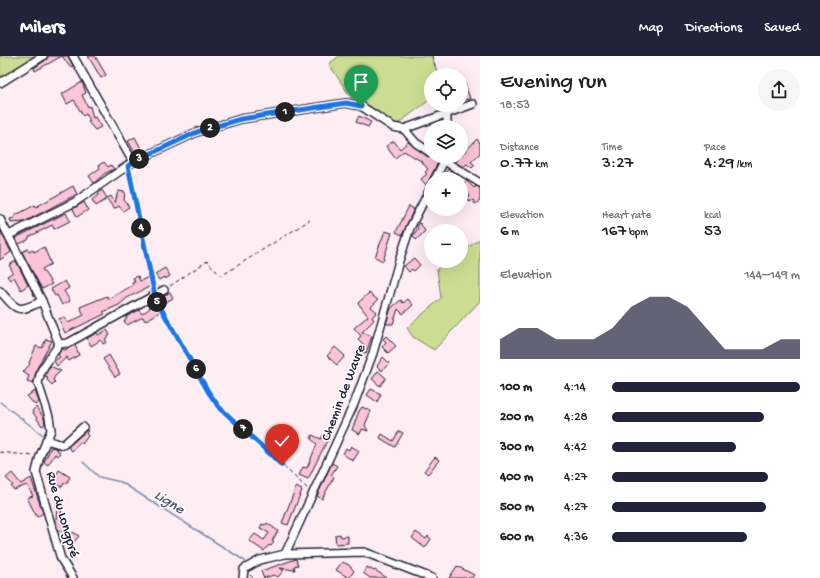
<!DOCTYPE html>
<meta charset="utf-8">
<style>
:root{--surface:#fff;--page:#f6f6f6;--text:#222;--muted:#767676;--accent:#22223b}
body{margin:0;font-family:"Gochi Hand",sans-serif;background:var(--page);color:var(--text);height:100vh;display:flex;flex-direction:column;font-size:15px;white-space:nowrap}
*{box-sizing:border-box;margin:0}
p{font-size:13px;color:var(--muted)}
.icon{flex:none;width:22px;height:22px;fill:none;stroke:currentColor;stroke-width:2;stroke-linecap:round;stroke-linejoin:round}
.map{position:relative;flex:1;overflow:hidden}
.sheet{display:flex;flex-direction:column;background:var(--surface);width:340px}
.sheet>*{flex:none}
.controls{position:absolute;left:424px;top:12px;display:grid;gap:8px}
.controls a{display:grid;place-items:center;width:44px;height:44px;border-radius:50%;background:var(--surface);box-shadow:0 4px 16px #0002;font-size:20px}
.pin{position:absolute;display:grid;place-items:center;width:34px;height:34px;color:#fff;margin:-41px -17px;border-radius:50% 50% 50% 0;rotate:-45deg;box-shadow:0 0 4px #0007}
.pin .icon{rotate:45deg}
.km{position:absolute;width:20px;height:20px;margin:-10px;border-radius:50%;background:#222;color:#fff;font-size:11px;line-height:20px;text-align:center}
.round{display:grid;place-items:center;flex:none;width:42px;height:42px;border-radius:21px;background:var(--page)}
.head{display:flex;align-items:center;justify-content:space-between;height:68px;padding:0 20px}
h1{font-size:22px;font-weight:600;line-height:30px}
.figures{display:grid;grid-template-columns:repeat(3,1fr);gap:6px;height:68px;padding:4px 20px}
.figures div{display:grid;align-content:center}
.figures b{font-size:17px;font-weight:600}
.figures small{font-size:11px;font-weight:400}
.figures p{font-size:11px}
.chart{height:112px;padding:8px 20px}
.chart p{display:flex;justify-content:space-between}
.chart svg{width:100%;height:72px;margin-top:4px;fill:var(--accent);opacity:.7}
ul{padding:0 20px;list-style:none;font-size:13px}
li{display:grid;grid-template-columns:64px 48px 1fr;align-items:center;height:30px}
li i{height:10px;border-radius:5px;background:var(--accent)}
header{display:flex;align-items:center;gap:24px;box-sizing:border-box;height:56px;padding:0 20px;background:var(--accent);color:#fff}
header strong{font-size:19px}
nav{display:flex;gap:22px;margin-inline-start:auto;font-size:14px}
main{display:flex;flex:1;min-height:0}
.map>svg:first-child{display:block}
.green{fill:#cbdd92;stroke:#768066}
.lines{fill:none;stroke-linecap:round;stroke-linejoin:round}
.stream{stroke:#758dac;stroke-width:1.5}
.building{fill:#fdc3d7;stroke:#22223b}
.minor-casing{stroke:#22223b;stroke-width:10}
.path{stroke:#22223b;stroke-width:1;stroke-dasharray:4 3;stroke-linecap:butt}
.minor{stroke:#fff;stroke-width:7}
.route-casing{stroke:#fff;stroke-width:8}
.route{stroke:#1a73e8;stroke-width:5}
.labels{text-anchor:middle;stroke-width:3;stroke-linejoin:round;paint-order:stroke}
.street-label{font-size:14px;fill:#22223b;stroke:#fff}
.water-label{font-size:15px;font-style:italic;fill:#4c5874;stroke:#fff}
</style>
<header>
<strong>Milers</strong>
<nav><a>Map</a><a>Directions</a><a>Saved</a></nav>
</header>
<main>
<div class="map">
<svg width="480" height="522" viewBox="0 0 480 522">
<rect width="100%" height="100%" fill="#feedf3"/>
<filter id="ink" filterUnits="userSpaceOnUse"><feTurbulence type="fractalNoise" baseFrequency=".025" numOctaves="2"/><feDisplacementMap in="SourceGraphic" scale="8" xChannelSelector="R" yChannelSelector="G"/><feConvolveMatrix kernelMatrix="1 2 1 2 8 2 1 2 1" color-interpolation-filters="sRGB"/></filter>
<g filter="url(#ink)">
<g class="green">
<path d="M0,0H37L0,23Z"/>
<path d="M339,0H432L438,19H431V43L396,69L366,48L353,45L329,8Z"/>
<path d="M480,183V245L434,294L413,281L407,272L441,242L437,213L449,205H461V196Z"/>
</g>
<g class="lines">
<g class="stream">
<path d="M0,346L43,379"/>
<path d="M83,406L99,421L121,426L245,505"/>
</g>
</g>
<g class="building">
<path d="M49,0H68L73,10L70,11L62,0L35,15L34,12L46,4Z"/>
<path d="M88,0H95L106,19L101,22Z"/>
<path d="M82,26L86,37L82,39L88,51L90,50L93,62L95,61L101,71L95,74L88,66L90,65L86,58L83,60L74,44L67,48L62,38Z"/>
<path d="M465,27L470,43L461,44V37L465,36L461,29Z"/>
<path d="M359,60L371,66L368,71L356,66Z"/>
<path d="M135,81L143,96L140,97L138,95L135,97L128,85Z"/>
<path d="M477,83L480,87V97L471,106L475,109L472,112L467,108L463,111L455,106Z"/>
<path d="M394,85L400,93L408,86L428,101H433L438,107L426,129L421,123L427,118L425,116L428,113L421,105L404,95L395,102L386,90Z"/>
<path d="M104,106L108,111L111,109L114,113L104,118L94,127L89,120L100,112L99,109Z"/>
<path d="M448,113L455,117L448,123H441Z"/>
<path d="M467,125L474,132L476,130L480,132V145L475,148L473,144L470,146L467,142L470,140L464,132L465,131L463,127Z"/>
<path d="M73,130L77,138L24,166L11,167L10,163L15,162L14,160L35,149L36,151Z"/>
<path d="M102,134L107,142L111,140L115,147L118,135L125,136L124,144L129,151L123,155L119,150L114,153L107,143L96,150L92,144L99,139L98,137Z"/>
<path d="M84,146L88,154L77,161L73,153Z"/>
<path d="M409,150L414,153L402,179L396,176Z"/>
<path d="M66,157L70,165L54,173L52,169L29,181L28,184L19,188L15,182Z"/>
<path d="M420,167L425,175L416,184L413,180L418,172L417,170Z"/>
<path d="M0,174L11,196L0,204Z"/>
<path d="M385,175L392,177L383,205L375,201Z"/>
<path d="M44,191L51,208L42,213L52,228L42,233L22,196L28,193L29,196L33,194L34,196Z"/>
<path d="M414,202L420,209L414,215L412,213L409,216L404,210Z"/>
<path d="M16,205L28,229L21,234L14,221L10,224L7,220L13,216L9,209Z"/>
<path d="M165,212L170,220L165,223L164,221L159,224L155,218Z"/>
<path d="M138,220L140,225L149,221L151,230L127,242L119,249L103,256L105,258L65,277L59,263L64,261L68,267L84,259L80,251L107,240L109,243L119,237L133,229L132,227L135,226L133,222Z"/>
<path d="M65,225L69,232L64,235L70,245L62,249L57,239L55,240L51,233Z"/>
<path d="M170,236L173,242L159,250L161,253L158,255L160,256L145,265L143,261L127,269L124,265L127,263L126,261L139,254L142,258L150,252L149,249Z"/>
<path d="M369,237L378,244L371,251L377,256L372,261L374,264L362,276L372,280L366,297L362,296L364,289L358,283L361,280L354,272L368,260L358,247Z"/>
<path d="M408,243L413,249L403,258L398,253L393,268H386L391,252L401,244L403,247Z"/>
<path d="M107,274L110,279L105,283L107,286L103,288L101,284L91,290L87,282L97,277L98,279Z"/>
<path d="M386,280L396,290L388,297L382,291L386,286L383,283Z"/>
<path d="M46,283L52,285L37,312L33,327L27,325L29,320L23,316L30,308L29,307L36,290L42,292Z"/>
<path d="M75,289L79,299L69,305L67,301L57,310L54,305L60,301L58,299L62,293L65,294Z"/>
<path d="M335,291L345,300L337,309L327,300Z"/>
<path d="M109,299L120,318L115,321L103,303Z"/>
<path d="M383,301L389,307L382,315L377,310Z"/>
<path d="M50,310L61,315L55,320L53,324L55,326L52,329L47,324L48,321L45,320Z"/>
<path d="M378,315L386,322L380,330L372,323Z"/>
<path d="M371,333L381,338L377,346L367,339Z"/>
<path d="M35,335L39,346L35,349L27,340Z"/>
<path d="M36,351L44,362L45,368L42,370L32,355Z"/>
<path d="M362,351L371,355L365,369L368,375L362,373L360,378L352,374L359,355Z"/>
<path d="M87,374L88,375L86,377L88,380L82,388L80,386L72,395L68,391Z"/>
<path d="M399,375L403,377L395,391L380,382L382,378L393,385Z"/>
<path d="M312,379L321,383L323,379L329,381L308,423L299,419L303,411L307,412L317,388L311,383Z"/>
<path d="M351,390L359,395L353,405L343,398L346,392L349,394Z"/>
<path d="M51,391L58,393L57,394L60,396L58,400L55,398L48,409L44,406Z"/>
<path d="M435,401L439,404L428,418L424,415Z"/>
<path d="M332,407L337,410L331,419L334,421L322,443L317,440Z"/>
<path d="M59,414L70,421L66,428L64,427L62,431L52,426Z"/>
<path d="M12,417L21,428L31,422L43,457L37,461L27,442L33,440L27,429L14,434L11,430L13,429L6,422Z"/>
<path d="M296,431L302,434L288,469L282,467Z"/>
<path d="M57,443H63L61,461L64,462L65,475H58L56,466Z"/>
<path d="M267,467L278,475L272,485L274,486L271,490L269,489L264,495L249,485L255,478L264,484L269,477L260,472L262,468L265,469Z"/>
<path d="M73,476L79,480L71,490L65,486Z"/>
<path d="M416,476L426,483L428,480L431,483L425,492L412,482Z"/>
<path d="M340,478L341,481L348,480V487L336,488L335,479Z"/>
<path d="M296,503L298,509L294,510L295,514L280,512L284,514L278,521L274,519L264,522L263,521L261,515Z"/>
<path d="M342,506L349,509L354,515L349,522L336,514Z"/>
<path d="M457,510L474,519L472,522H449Z"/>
<path d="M367,511L374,515L375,514L387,522H370L363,517Z"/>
</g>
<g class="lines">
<g class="minor-casing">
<g id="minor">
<path d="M73,0L133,106"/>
<path d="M0,27L43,0"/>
<path d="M447,58V71"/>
<path d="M404,73L416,87L431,97"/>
<path d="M438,101L480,127"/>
<path d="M435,123L446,101"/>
<path d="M0,163L42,245L59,288L41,315L38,327L49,361L51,374L40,400L36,416L61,503L73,522"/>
<path d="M9,179L75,146L133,106L197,76L241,63L346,47L361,50L393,71L404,73L473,48"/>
<path d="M0,235C17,254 16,258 42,245"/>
<path d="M59,288L68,287L164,234"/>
<path d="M46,384L63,389L83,371"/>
<path d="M285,498L364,496L432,522"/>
<path d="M243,522L244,513L260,504L285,498L354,348L373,297L399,205L410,172L431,131"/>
</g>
</g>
<g class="path">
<path d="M432,0L438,19"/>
<path d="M130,116L154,233"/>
<path d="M170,230L207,205L221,220L310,164"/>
<path d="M157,246L209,337L219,351L308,433"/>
<path d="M0,396L33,400"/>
<path d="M250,519L253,522"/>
</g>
<use href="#minor" class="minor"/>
</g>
</g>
<g class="lines" filter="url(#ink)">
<g class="route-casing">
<path id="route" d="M282,409L219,351L209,337L154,240H155L128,110L133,106L197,76L241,63L346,47L361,50"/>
</g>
<use href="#route" class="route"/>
</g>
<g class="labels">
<g class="street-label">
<text transform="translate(342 336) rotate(-69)" y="5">Chemin de Wavre</text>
<text transform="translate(64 458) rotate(74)" y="5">Rue du Longpré</text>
</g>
<g class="water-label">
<text transform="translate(170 445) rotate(32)" y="5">Ligne</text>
</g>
</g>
</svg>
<div class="controls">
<a><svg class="icon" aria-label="locate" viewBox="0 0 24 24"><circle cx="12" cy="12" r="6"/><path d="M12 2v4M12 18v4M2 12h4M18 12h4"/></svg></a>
<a><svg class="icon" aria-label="layers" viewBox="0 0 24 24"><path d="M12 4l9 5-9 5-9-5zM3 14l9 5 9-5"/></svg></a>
<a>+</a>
<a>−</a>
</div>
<div class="pin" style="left:361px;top:50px;background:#1e9e55"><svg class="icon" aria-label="arrive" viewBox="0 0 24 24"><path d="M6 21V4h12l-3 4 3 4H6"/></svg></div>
<div class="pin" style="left:282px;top:409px;background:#d93025"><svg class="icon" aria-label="check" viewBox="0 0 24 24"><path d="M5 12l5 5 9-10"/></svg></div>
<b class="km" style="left:285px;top:56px">1</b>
<b class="km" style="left:210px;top:72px">2</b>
<b class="km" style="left:139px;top:103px">3</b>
<b class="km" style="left:141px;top:172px">4</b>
<b class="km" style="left:157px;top:246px">5</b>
<b class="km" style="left:196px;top:313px">6</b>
<b class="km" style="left:243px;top:373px">7</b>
</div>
<section class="sheet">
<div class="head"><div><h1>Evening run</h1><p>18:53</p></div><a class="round"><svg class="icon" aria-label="share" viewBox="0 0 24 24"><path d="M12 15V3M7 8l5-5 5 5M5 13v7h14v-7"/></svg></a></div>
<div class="figures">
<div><p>Distance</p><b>0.77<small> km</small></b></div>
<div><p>Time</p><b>3:27</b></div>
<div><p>Pace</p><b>4:29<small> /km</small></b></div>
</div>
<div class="figures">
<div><p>Elevation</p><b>6<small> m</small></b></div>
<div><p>Heart rate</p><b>167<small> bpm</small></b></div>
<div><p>kcal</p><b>53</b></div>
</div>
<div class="chart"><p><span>Elevation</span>144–149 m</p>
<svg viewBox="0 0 160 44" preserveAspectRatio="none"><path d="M0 44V32L10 25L20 25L30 32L40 32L50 32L60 25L70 12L80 6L90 6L100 12L110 25L120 38L130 38L140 38L150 32L160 32V44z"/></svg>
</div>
<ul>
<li><b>100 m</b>4:14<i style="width:100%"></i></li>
<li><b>200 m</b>4:28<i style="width:81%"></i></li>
<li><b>300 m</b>4:42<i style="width:66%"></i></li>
<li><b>400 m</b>4:27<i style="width:83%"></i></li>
<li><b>500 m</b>4:27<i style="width:82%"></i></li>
<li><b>600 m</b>4:36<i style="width:72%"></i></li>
</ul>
</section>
</main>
